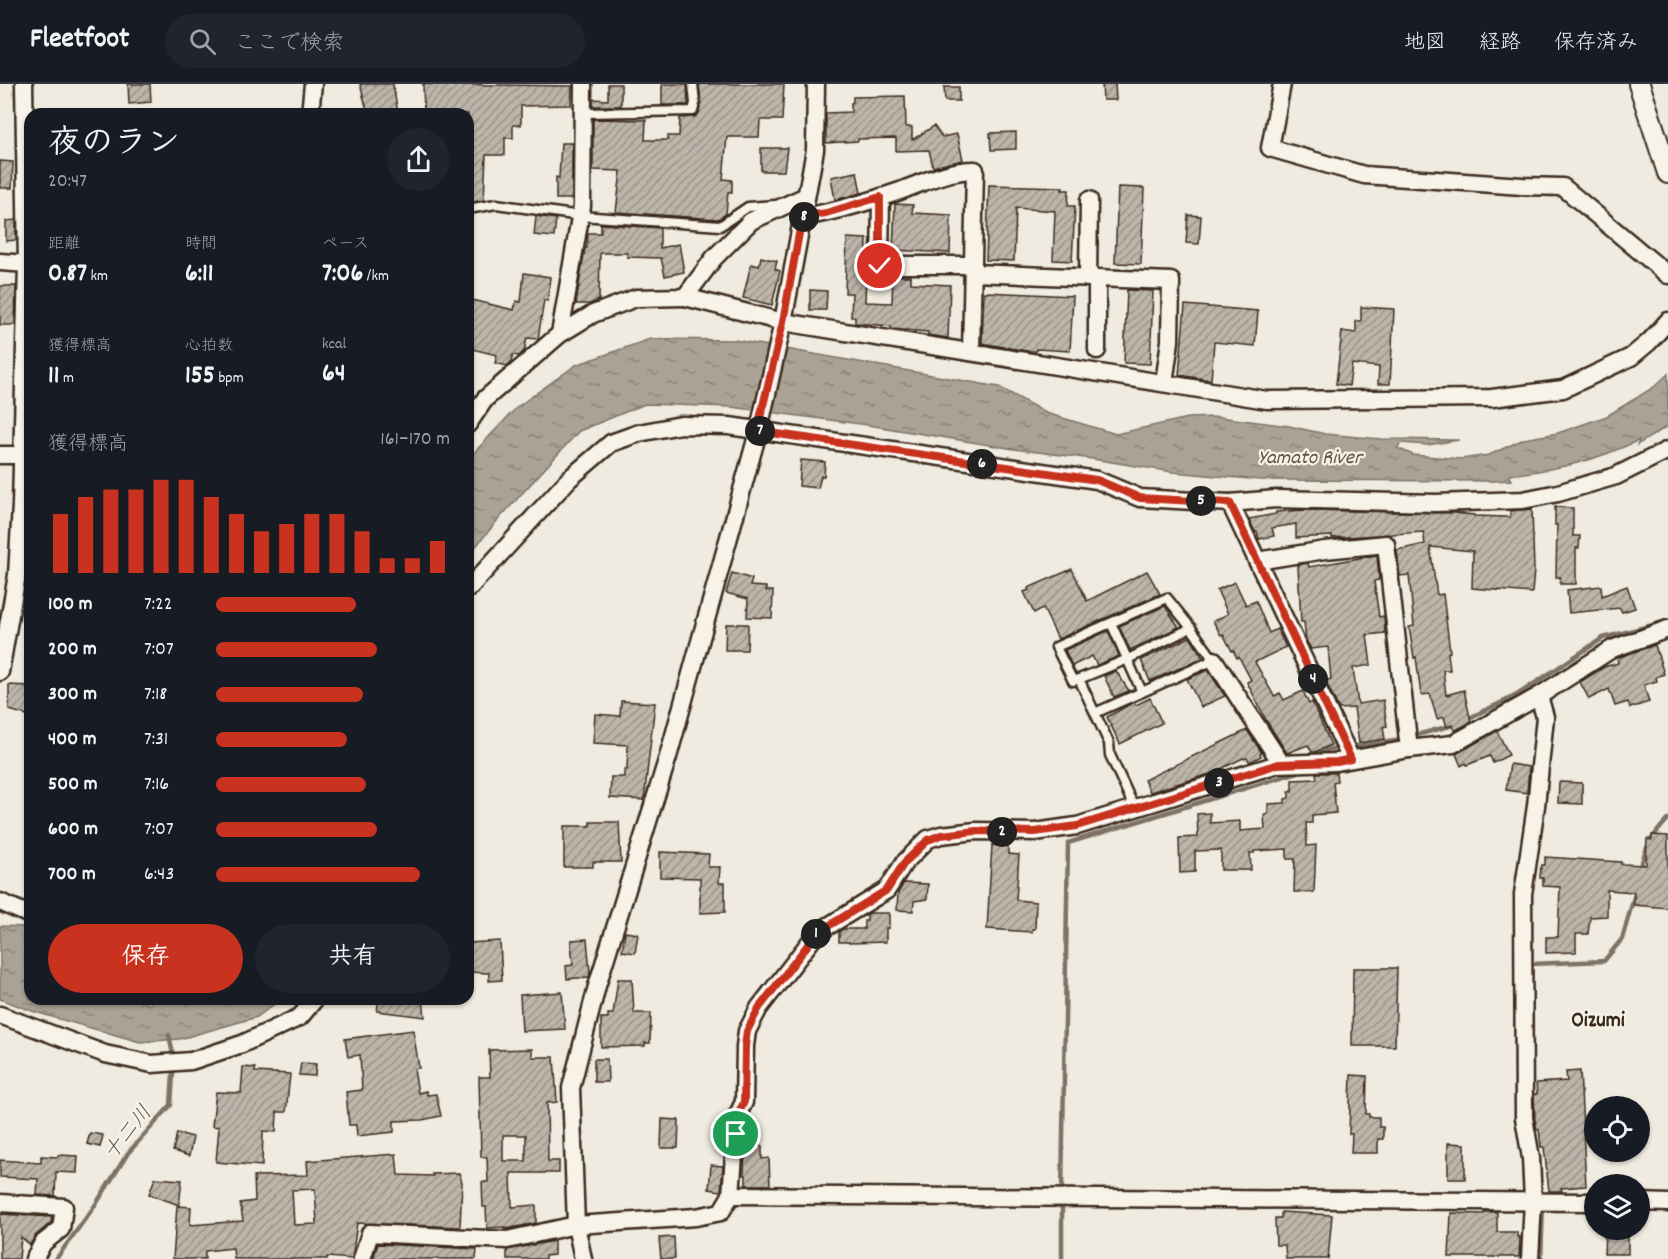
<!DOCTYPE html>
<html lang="ja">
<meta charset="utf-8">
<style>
:root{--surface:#171b24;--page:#20242c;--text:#f1f3f6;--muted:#9ea1a6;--line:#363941;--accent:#c8321e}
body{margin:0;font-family:Dekko,"Klee One",sans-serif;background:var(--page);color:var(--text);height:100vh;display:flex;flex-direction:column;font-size:22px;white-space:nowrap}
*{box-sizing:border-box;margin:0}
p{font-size:20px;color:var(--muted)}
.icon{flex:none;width:33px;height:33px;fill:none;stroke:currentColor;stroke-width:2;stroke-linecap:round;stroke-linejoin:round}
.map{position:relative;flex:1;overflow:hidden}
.side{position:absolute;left:24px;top:24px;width:450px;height:897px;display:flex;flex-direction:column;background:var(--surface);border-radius:18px;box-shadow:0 2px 4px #0004}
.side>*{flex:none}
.buttons{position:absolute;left:1584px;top:1012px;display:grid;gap:12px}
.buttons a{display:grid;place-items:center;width:66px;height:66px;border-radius:50%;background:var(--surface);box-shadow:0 2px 4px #0004;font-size:30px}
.pin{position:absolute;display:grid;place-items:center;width:51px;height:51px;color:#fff;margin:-26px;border:3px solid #fff;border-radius:50%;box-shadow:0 2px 6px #0007}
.km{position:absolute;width:30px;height:30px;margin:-15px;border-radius:50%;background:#222;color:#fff;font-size:16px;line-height:30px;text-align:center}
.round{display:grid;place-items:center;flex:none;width:63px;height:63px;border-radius:32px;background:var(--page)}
.overview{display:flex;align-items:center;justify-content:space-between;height:102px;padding:0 24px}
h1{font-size:33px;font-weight:700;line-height:45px}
.metrics{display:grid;grid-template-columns:repeat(3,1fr);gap:9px;height:102px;padding:6px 24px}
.metrics div{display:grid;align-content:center}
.metrics b{font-size:26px;font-weight:700}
.metrics small{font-size:16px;font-weight:400}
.metrics p{font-size:16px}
.chart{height:168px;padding:12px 24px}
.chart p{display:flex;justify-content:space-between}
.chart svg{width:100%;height:108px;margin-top:6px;stroke:var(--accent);stroke-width:6}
.cta{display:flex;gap:12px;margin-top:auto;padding:12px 24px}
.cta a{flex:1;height:69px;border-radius:36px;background:var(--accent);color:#fff;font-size:24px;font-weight:700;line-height:69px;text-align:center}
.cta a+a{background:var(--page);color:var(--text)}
ul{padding:0 24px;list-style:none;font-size:20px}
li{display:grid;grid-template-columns:96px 72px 1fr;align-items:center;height:45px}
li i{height:15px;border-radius:8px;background:var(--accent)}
header{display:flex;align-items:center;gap:36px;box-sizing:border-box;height:84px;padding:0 30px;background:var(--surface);border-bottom:2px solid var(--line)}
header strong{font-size:28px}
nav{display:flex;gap:33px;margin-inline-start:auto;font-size:21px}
.search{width:420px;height:54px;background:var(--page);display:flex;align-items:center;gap:15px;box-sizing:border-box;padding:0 21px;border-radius:33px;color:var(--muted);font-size:22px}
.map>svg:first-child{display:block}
.water{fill:url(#water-ripples);stroke:#7e7266;stroke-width:1.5}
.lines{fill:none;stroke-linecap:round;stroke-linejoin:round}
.stream{stroke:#7e7266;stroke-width:4.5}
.building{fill:url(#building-hatch);stroke:#3b2a1e;stroke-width:1.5;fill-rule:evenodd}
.service-casing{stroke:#3b2a1e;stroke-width:13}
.minor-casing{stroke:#3b2a1e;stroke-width:21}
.tertiary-casing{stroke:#3b2a1e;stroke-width:24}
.service{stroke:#f7f3e8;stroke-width:8}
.minor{stroke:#f7f3e8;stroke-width:16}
.tertiary{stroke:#f7f3e8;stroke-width:20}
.route-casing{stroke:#fff;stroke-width:12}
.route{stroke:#c8321e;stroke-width:8}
.labels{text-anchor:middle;stroke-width:4.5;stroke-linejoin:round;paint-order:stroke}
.water-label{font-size:21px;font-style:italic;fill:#625448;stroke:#f7f3e8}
.quarter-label{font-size:22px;font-weight:bold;fill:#3b2a1e;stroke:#f7f3e8}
</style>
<header>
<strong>Fleetfoot</strong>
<div class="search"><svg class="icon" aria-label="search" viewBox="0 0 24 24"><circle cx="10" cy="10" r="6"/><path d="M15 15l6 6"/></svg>ここで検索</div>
<nav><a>地図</a><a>経路</a><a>保存済み</a></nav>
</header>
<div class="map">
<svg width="1668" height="1175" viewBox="0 0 1668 1175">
<defs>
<pattern id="water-ripples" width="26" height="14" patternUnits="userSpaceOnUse" patternTransform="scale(1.5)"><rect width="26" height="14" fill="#aaa296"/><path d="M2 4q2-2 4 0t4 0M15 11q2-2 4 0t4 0" fill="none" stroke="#8c847a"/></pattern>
<pattern id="building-hatch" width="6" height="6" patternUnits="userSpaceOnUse" patternTransform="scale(1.5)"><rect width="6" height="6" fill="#bdb5aa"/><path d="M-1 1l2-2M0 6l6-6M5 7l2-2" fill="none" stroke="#9b938a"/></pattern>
</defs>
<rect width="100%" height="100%" fill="#efebe0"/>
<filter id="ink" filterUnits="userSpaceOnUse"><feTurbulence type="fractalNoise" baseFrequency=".0167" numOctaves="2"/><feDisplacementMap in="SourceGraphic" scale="12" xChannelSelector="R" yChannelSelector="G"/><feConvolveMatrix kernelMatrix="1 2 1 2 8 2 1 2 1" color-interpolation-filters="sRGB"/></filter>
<g filter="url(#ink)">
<g class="water">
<path d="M650,255L735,256L999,303L1046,329L1116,350L1188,334L1219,333L1289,342L1325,350L1381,355L1459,356L1427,361L1401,359L1397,364L1413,371L1461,375L1489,371L1524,355L1558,349L1607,332L1654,303L1668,290V342L1637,361L1639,356C1593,378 1559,385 1509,391L1512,396L1494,397L1261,396L1173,388L1093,375L1014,365L868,341L731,323L645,320L579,347L497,437L468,472V375L517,323L576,281Z"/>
<path d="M0,842L25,843L30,846V915H281L257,933L180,955L140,958L35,928L0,915Z"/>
</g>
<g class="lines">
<g class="stream">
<path d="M1465,636L1517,611L1603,554L1668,537"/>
<path d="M1349,663L1395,657L1457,640"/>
<path d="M1312,673L1318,667L1340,664"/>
<path d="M1640,786C1646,760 1651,754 1668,735"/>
<path d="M1531,884V880L1604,877L1622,855L1636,806"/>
<path d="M1062,1109L1068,759L1298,688L1302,683"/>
<path d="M56,1175L96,1120L128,1069L171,1021L174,975L169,951"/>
<path d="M1062,1175V1118"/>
<path d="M1541,1175L1543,1122"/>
</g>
</g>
<g class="building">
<path d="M128,0H150L151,18L129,20Z"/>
<path d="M360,0H393L398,30H368Z"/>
<path d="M423,0L572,2L571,21L521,22V41H513V54H505V71H486L484,116L468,119V30H424Z"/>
<path d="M608,0H621V22H593V15L608,16Z"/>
<path d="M662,0H687L688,21H662Z"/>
<path d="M699,0H784L782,36H760L759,53H727L723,95L732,96V108H728L726,130L718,135L616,128L621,87L593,86V35L646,36L645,56H668V52H679L680,34L694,33L699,29L701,19Z"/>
<path d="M1102,0H1115L1116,16H1103Z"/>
<path d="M944,3H959V17H945Z"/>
<path d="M905,12L906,43H912V56L934,42L942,53L957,50L963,76L933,83L929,66L896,67V54L858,55V57L826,59V29L851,28V19L853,18V13Z"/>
<path d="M1016,48V65L991,66L990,49Z"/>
<path d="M561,59H572V115H556V93L559,94Z"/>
<path d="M761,64H787L784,87H761Z"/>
<path d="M0,77L13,78L12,104H0Z"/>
<path d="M857,88L861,109L835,116L831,93Z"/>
<path d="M989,101L1063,103L1062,106H1069L1068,122H1075L1072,177L1053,176L1055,127L1016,124L1014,177L986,176Z"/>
<path d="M1118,103L1144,104L1141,180L1115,179Z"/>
<path d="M895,120L913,121L912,129L951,131L950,169L893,166Z"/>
<path d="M1188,131L1201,132L1199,160L1186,159Z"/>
<path d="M536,132L556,135L554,153L534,151Z"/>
<path d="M16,136V156L6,157V137Z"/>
<path d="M601,140L660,144V164L679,160L684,188L665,192L661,174L627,173V169H600L599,216L590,220H576L585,164H587L588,149H601Z"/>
<path d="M847,154L867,155L865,218L892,219L893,192H911V199L950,201L948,254L928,251V248L891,245V242L855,239V233H851L852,209H845Z"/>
<path d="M761,173L777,177L775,185L780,187L772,221L743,214L751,180L759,182Z"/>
<path d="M524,189L550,193L548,217L544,216L538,255L527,254L524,267L519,272L513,271L511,278L507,282L495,279L497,271L468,264V231L472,216L514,226L516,217L521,218Z"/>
<path d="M0,202H16L15,241H0Z"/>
<path d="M810,206L827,207L826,226H810Z"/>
<path d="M1127,206L1153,207L1150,280L1124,279Z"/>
<path d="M984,208L1073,212L1070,267L1036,265V267H1027L982,259Z"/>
<path d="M1185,221L1258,227L1255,262L1214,258L1211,296L1179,291Z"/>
<path d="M1361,223L1394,225L1390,300H1378L1379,283L1352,280L1349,302L1336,300L1342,247L1356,249V237H1361Z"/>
<path d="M801,376L825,378L824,392H821L818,404L799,402Z"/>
<path d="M1555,423L1573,424V452H1580L1579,464H1576V500H1560V493H1556L1557,441H1555Z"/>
<path d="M1532,425L1534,486L1532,509L1472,504L1473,467L1430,463L1437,511L1443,510L1450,568L1448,569L1450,586H1443L1446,611L1464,606L1471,638L1454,647L1452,641L1447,643L1444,633L1437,635L1430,610L1421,611L1416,573L1414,574L1409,543L1414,542L1409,491L1400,492L1397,466L1425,460L1423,448L1332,454V452L1296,454V440L1272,444L1274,452L1259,455L1257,447L1255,448L1249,435L1276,430V428L1303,426L1454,429L1474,431V432L1505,433H1510V427Z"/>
<path d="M1377,471L1379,496L1374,497L1379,533L1384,532L1385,549L1367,551L1371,581L1353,584L1358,620L1383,616L1387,642L1383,643L1385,655L1359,659L1354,624L1339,625L1327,600V596L1331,595L1328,563L1311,565L1306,556L1304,538H1301L1298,481L1308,479L1309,483Z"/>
<path d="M1072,485L1087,517L1147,487L1160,510L1058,555L1043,524L1034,529L1024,508L1029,506L1028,504Z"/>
<path d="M732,489L752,495L750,502L766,503V507H773L772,534L747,533L748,515L726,509Z"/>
<path d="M1235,498L1246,521L1256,517L1269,549L1277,545L1286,563L1255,578L1274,612L1280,609L1284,616L1303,607L1309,620L1312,618L1331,661L1315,668H1312L1308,661L1287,669L1266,636L1247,598L1251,596L1239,573L1237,574L1233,566L1232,567L1223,550L1221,551L1213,537L1228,530L1217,506Z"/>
<path d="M1601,502L1602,512L1627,502L1635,524L1622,528L1620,524L1569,529L1567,506Z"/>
<path d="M1165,522L1179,543L1130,566L1119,542Z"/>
<path d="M726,540H748L747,566H725Z"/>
<path d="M1108,547L1119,572L1097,581L1092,572L1072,582L1065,566Z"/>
<path d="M1190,553L1203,574L1150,597L1141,576Z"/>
<path d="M1655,561L1664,590L1656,593L1657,597L1644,601L1649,618L1630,624L1628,618L1615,622L1609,605L1589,615L1580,598L1604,583L1618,579L1617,574Z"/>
<path d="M1208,586L1225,612L1201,623L1187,595Z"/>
<path d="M1116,587L1129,607L1114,613L1104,592Z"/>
<path d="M9,601L30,602V632L9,626Z"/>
<path d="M1150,614L1162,639L1120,660L1107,633L1134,618L1136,621Z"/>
<path d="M621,617L655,619L644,716L610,714L611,693H624V686H627L628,661L593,659L595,630L620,632Z"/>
<path d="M1247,646L1262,669L1260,670L1261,672L1250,678L1247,674L1244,675L1243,674L1213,689L1150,708L1144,696Z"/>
<path d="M1497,647L1509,671L1493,679L1490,672L1467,681L1466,679L1461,682L1456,670Z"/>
<path d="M1510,680L1529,683L1527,709L1506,706Z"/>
<path d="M1316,689H1336L1337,697L1333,698L1336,729L1312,731V739H1306L1307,762L1316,761L1314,808H1294L1295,775H1287V765L1254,767V769H1250L1251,786H1221V766L1195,767V788L1180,789L1179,754L1198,753L1197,730L1210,729V739L1240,737V747L1265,745L1264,731L1268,730V720L1285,719V715L1289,714V707H1292V696L1317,695Z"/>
<path d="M1559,698L1582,699V720L1558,719Z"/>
<path d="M590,738H619L621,778H593V783H564V742H590Z"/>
<path d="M1652,751L1668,752V824L1634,821V808L1607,806V832L1590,833L1588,850H1576V868L1546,869V853H1558L1560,803L1543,802V794H1540L1541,781H1545V773L1621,778V780L1646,781L1647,755L1652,756Z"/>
<path d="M992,761L1008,762V770L1019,771L1016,816L1036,818L1035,845H1032V848L987,845Z"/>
<path d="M660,768L709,770L708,783H720L719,799H725V828L700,829V794L660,793Z"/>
<path d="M904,799L928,800L927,815L914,817L913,827L897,826L898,809Z"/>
<path d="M869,829H889V844H886V858L849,859V858H839V848L843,845H864V837H867V831Z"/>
<path d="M625,848L638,850L635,869L622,867Z"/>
<path d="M587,855L590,888L589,893L567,895L566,882L573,881L571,856Z"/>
<path d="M500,857L502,896L489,897V889L468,888V859Z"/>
<path d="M1353,884H1397L1395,962H1352Z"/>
<path d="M618,895H632L634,929H651L650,959H645V962L601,963V934H608V930H613Z"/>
<path d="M562,908L565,945L522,947L520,911Z"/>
<path d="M379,915L409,918L408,915H423L425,933L377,927Z"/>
<path d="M413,946L419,984L414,985L418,1009L426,1007L427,1011L436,1010L441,1032L422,1036L394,1037V1048L357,1052L356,1041H349L346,1008L362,1006L360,971L348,973L345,955Z"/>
<path d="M532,965V973H554L557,1018L547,1019L548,1077H559V1089H511L512,1123L536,1121V1139L506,1145V1143L487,1144L486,1123H483L482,1098H488L487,1073H481L479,993H490L489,966ZM503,1051H526V1077H503Z"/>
<path d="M594,975H607L608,998H594Z"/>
<path d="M301,979L316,980L315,992L299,991Z"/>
<path d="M243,983L255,984V988L290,990L286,1028H277L276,1048L263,1047L262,1082L216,1078L219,1043L212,1042L216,1008L241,1009Z"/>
<path d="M1580,987L1586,1102L1561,1104L1562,1107H1549L1544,1063H1541L1539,1045H1537L1535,1037L1534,1010H1537L1536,999L1567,997L1566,988Z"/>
<path d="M1351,991L1367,992L1366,1030H1369V1033H1379V1043H1383V1055H1378V1069H1351L1352,1050H1349Z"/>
<path d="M662,1035L679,1036L678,1064H661Z"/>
<path d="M90,1049L103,1051L100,1063L87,1060Z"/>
<path d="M177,1049L193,1053L189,1072L173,1067Z"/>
<path d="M1448,1059L1465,1060V1095H1448Z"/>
<path d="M745,1062H762V1075L769,1074L770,1101H746V1091H744Z"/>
<path d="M396,1070L398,1091L433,1092L432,1090L459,1089L462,1098L460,1143L357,1139L352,1175L327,1173V1175H234L233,1164L205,1167V1175H173L177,1122L191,1123L190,1141L243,1137L240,1119L255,1117L254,1092L308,1091L307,1077ZM315,1105L317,1140L294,1141L292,1106Z"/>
<path d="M58,1071L78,1072L77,1089L56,1088L55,1112L37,1111L38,1095L0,1093V1076L41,1079V1072L58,1073Z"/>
<path d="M711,1081L723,1082L721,1107L709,1105Z"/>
<path d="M155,1094L182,1096L179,1121L149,1110Z"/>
<path d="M1281,1128L1332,1131L1328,1175H1286L1285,1161H1276L1275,1134H1281Z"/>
<path d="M1484,1128H1497V1148H1517V1153H1520L1519,1173H1449L1451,1129L1484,1130Z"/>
<path d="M0,1130L52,1133L51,1139L36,1151L30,1161L21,1153L19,1175H0Z"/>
<path d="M1605,1146H1628V1170H1604Z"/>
<path d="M674,1153L675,1175H661L659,1154Z"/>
<path d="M554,1157V1171L545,1172V1175H507V1166Z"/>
<path d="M378,1160L477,1165L476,1175H373Z"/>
</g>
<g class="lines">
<g class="service-casing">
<g id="service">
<path d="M582,29L693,27L695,19L693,0"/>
<path d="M468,125L496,120L581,132L720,142L748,123L775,121"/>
<path d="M1111,539L1142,608"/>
<path d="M1079,595L1073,597L1056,563L1167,514L1191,544"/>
<path d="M1095,629L1214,576L1191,544L1128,575L1079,595L1109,659L1110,671L1135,725"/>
</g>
</g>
<g class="minor-casing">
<g id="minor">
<path d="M1282,0L1270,64L1364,91L1522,102L1563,103L1668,191"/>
<path d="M310,30L313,0"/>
<path d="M881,113L880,181H973"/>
<path d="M802,133C835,128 868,118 900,107C924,98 949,86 975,86L971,268"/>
<path d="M0,178L27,180"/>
<path d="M973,189L1171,197L1170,257L1164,299"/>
<path d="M1088,194L1089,116"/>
<path d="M685,213L783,238L1267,316L1492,314L1563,305L1631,273L1649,258L1668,237"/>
<path d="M560,250L582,122L583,0"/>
<path d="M1097,266V194"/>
<path d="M468,340L485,315L560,250L593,230L636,214L685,213L714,174L751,137L806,112"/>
<path d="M0,371H22"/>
<path d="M1230,419L1351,675"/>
<path d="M1257,477L1325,466L1386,460L1409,665"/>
<path d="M468,505L569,395L611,359L639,349L681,341L729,342L1097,396L1140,414L1230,419L1276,415L1436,419L1523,416L1558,409L1616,392L1668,366"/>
<path d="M1214,576L1281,679"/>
<path d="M0,588L17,491L21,421L27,180L24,0"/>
<path d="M0,818L30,831"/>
<path d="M0,931L105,970L152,980L191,977L242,960L300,933L315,915"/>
<path d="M731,1111L1594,1118"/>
<path d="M1640,1118L1668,1119"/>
<path d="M0,1119L64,1123L61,1145L43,1159L34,1175"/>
<path d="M362,1175L370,1149L507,1156L576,1141L696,1133L721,1128L731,1111L737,1032L744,1018L745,962L747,947L759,924L817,849L887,806L904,779L928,755L941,751L976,747L1035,748L1077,742L1278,680L1337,678L1409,665L1453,660L1539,612L1612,565L1668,545"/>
<path d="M583,1175L576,1141L571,1004L597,902L668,673L760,341L783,238L815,66L816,0"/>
<path d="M1530,1175L1533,1117L1531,1074L1524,1034L1523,810L1536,722L1545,633L1539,612"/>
</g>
</g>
<g class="tertiary-casing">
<path id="tertiary" d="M1639,0L1668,89"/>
</g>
<use href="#service" class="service"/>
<use href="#minor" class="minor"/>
<use href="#tertiary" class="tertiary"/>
</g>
</g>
<g class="lines" filter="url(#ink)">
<g class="route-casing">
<path id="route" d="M736,1050L737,1032L744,1018L745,962L747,947L759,924L817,849L887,806L904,779L928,756L941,751L976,747L1035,748L1077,742L1278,680L1337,678L1351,675L1230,419L1140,414L1097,396L757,347L783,238L802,133L826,129L880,113V182"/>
</g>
<use href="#route" class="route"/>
</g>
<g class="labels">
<g class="water-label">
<text x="1310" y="379">Yamato River</text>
<text transform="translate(127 1048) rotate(-51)" y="7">十二川</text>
</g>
<g class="quarter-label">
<text x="1598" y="942">Oizumi</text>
</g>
</g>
</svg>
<div class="buttons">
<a><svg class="icon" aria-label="locate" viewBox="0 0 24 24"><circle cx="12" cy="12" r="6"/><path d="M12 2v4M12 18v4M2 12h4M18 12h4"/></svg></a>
<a><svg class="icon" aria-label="layers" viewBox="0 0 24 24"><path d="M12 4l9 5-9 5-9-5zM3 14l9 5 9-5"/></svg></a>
</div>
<div class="pin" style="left:736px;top:1050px;background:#1e9e55"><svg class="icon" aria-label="arrive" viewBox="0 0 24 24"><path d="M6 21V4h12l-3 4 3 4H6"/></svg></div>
<div class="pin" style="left:880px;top:182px;background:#d93025"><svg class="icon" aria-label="check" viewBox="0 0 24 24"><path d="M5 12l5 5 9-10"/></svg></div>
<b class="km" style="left:816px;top:850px">1</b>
<b class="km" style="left:1002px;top:748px">2</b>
<b class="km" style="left:1219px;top:699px">3</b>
<b class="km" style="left:1313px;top:595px">4</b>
<b class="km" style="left:1201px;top:417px">5</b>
<b class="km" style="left:982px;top:380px">6</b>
<b class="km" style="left:760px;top:347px">7</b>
<b class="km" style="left:804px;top:133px">8</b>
<section class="side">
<div class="overview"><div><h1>夜のラン</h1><p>20:47</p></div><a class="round"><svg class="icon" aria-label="share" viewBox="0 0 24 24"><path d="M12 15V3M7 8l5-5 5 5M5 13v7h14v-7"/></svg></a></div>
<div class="metrics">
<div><p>距離</p><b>0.87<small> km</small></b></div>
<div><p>時間</p><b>6:11</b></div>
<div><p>ペース</p><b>7:06<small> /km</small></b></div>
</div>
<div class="metrics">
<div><p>獲得標高</p><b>11<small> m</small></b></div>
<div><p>心拍数</p><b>155<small> bpm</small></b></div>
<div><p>kcal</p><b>64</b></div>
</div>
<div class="chart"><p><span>獲得標高</span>161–170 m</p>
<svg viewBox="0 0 160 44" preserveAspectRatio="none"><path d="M5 44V20M15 44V13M25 44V10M35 44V10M45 44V6M55 44V6M65 44V13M75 44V20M85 44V27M95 44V24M105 44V20M115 44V20M125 44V27M135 44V38M145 44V38M155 44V31"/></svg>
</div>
<ul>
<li><b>100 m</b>7:22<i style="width:60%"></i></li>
<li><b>200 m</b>7:07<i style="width:69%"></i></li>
<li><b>300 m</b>7:18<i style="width:63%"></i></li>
<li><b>400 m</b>7:31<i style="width:56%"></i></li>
<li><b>500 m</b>7:16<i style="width:64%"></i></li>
<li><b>600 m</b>7:07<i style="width:69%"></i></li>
<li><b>700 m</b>6:43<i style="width:87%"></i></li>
</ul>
<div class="cta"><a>保存</a><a>共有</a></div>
</section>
</div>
